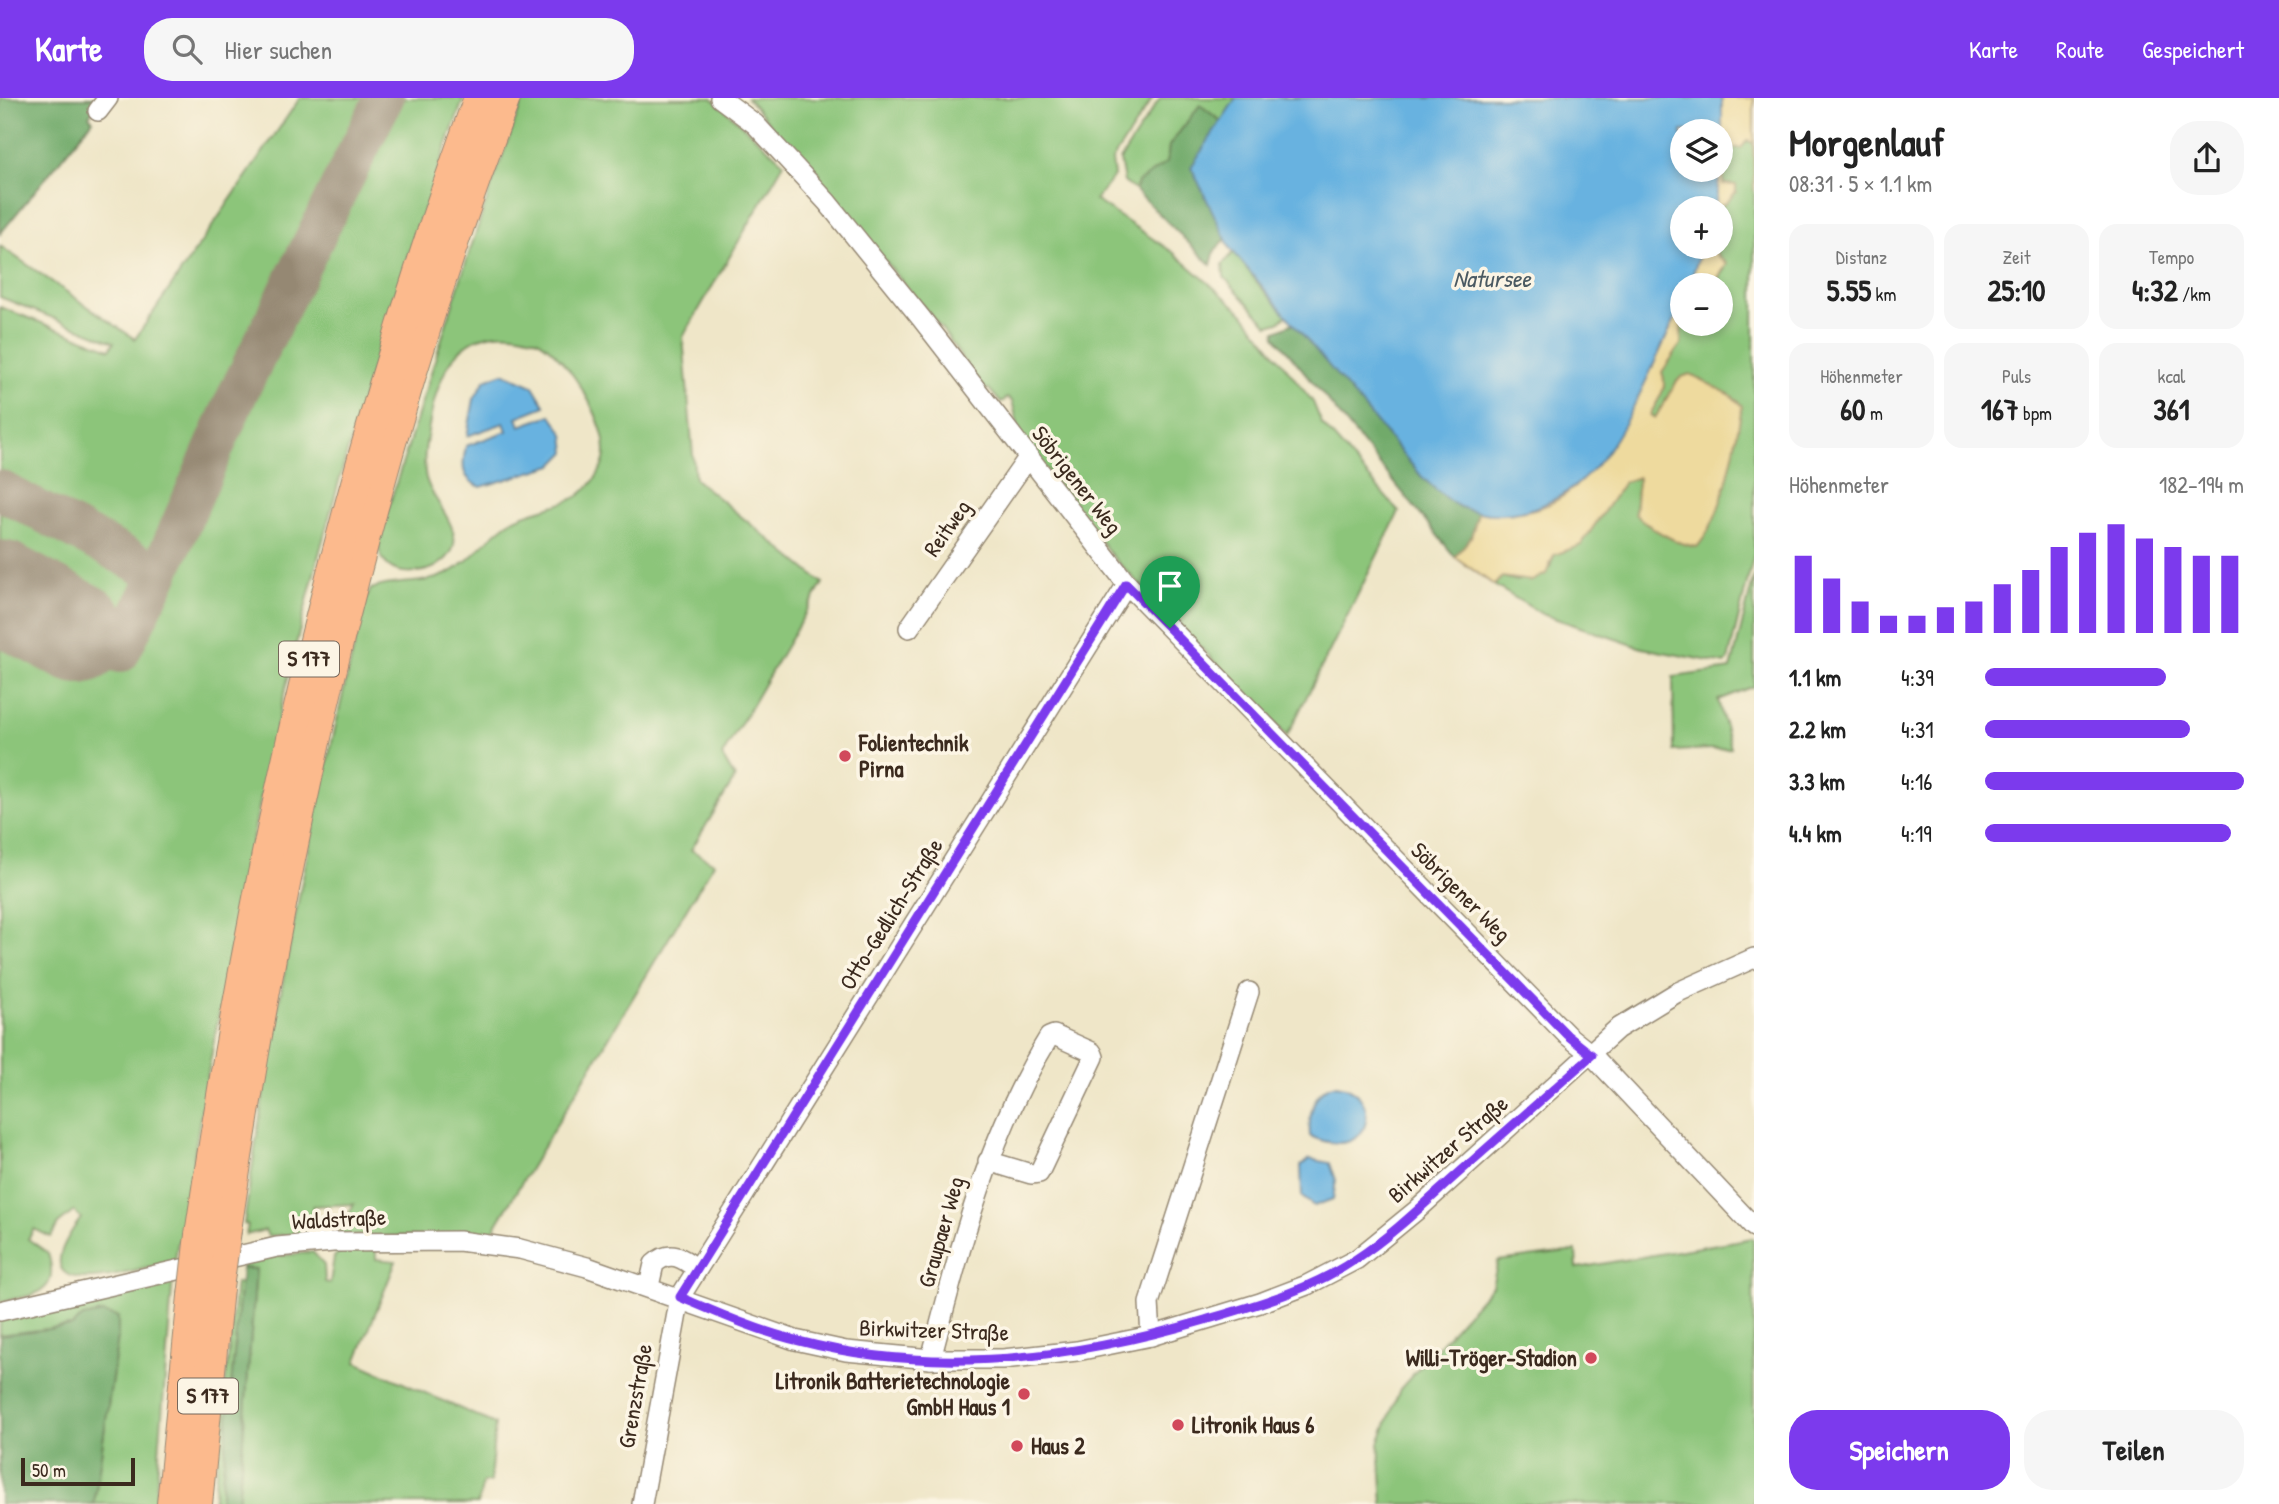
<!DOCTYPE html>
<html lang="de">
<meta charset="utf-8">
<style>
:root{--surface:#fff;--page:#f6f6f6;--text:#222;--muted:#767676;--accent:#7c3aed}
body{margin:0;font-family:"Patrick Hand",sans-serif;background:var(--page);color:var(--text);height:100vh;display:flex;flex-direction:column;font-size:26px;white-space:nowrap}
*{box-sizing:border-box;margin:0}
p{font-size:23px;color:var(--muted)}
.icon{flex:none;width:38px;height:38px;fill:none;stroke:currentColor;stroke-width:2;stroke-linecap:round;stroke-linejoin:round}
.map{position:relative;flex:1;overflow:hidden}
.drawer{display:flex;flex-direction:column;background:var(--surface);width:525px}
.drawer>*{flex:none}
.controls{position:absolute;left:1670px;top:21px;display:grid;gap:14px}
.controls a{display:grid;place-items:center;width:63px;height:63px;border-radius:50%;background:var(--surface);box-shadow:0 4px 10px #0003;font-size:35px}
.scale{position:absolute;left:21px;bottom:18px;width:114px;box-sizing:border-box;padding-left:7px;border:4px solid #3b2a1e;border-top:0;font-size:19px;line-height:24px;white-space:nowrap;color:#3b2a1e;-webkit-text-stroke:5px #fcf5e5;paint-order:stroke}
.pin{position:absolute;display:grid;place-items:center;width:60px;height:60px;color:#fff;margin:-72px -30px;border-radius:50% 50% 50% 0;rotate:-45deg;box-shadow:0 0 7px #0007}
.pin .icon{rotate:45deg}
.round{display:grid;place-items:center;flex:none;width:74px;height:74px;border-radius:28px;background:var(--page)}
.headline{display:flex;align-items:center;justify-content:space-between;height:119px;padding:0 35px}
h1{font-size:38px;font-weight:700;line-height:52px}
.metrics{display:grid;grid-template-columns:repeat(3,1fr);gap:10px;height:119px;padding:7px 35px}
.metrics div{display:grid;align-content:center;border-radius:18px;background:var(--page);text-align:center}
.metrics b{font-size:30px;font-weight:700}
.metrics small{font-size:19px;font-weight:400}
.metrics p{font-size:19px}
.chart{height:196px;padding:14px 35px}
.chart p{display:flex;justify-content:space-between}
.chart svg{width:100%;height:126px;margin-top:7px;stroke:var(--accent);stroke-width:6}
.button{display:flex;gap:14px;margin-top:auto;padding:14px 35px}
.button a{flex:1;height:80px;border-radius:28px;background:var(--accent);color:#fff;font-size:28px;font-weight:700;line-height:80px;text-align:center}
.button a+a{background:var(--page);color:var(--text)}
ul{padding:0 35px;list-style:none;font-size:23px}
li{display:grid;grid-template-columns:112px 84px 1fr;align-items:center;height:52px}
li i{height:18px;border-radius:9px;background:var(--accent)}
header{display:flex;align-items:center;gap:42px;box-sizing:border-box;height:98px;padding:0 35px;background:var(--accent);color:#fff}
header strong{font-size:33px}
nav{display:flex;gap:38px;margin-inline-start:auto;font-size:24px}
.search{width:490px;height:63px;background:var(--page);display:flex;align-items:center;gap:18px;box-sizing:border-box;padding:0 24px;border-radius:28px;color:var(--muted);font-size:26px}
main{display:flex;flex:1;min-height:0}
.map>svg:first-child{display:block}
.green{fill:#8cc57a;stroke:#64784c;stroke-width:2}
.forest{fill:#71aa6a;stroke:#566a44;stroke-width:2}
.sand{fill:#eeda9e;stroke:#94825e;stroke-width:2}
.water{fill:#68b2e0;stroke:#526e7f;stroke-width:2;fill-rule:evenodd}
.lines{fill:none;stroke-linecap:round;stroke-linejoin:round}
.taxiway{stroke:#958873;stroke-width:40}
.runway{stroke:#958873;stroke-width:102}
.minor-casing{stroke:#958873;stroke-width:22}
.highway-casing{stroke:#958873;stroke-width:32}
.minor{stroke:#fff;stroke-width:19}
.highway{stroke:#fcba8d;stroke-width:30}
.highway-bridge-casing{stroke:#958873;stroke-width:32;stroke-linecap:butt}
.highway-bridge{stroke:#fcba8d;stroke-width:30}
.route-casing{stroke:#fff;stroke-width:14}
.route{stroke:#7c3aed;stroke-width:9}
.poi-dot{fill:#d1495b;stroke:#fcf5e5;stroke-width:2.5}
.labels{text-anchor:middle;stroke-width:7;stroke-linejoin:round;paint-order:stroke}
.shield{fill:#fcf5e5;stroke:#75675a;stroke-width:2}
.shield-label{font-size:21px;font-weight:bold;fill:#3b2a1e}
.street-label{font-size:23px;fill:#3b2a1e;stroke:#fcf5e5}
.poi-label{font-size:23px;font-weight:bold;fill:#3b2a1e;stroke:#fcf5e5;text-anchor:start}
.water-label{font-size:24px;font-style:italic;fill:#4b5a62;stroke:#fcf5e5}
</style>
<header>
<strong>Karte</strong>
<div class="search"><svg class="icon" aria-label="search" viewBox="0 0 24 24"><circle cx="10" cy="10" r="6"/><path d="M15 15l6 6"/></svg>Hier suchen</div>
<nav><a>Karte</a><a>Route</a><a>Gespeichert</a></nav>
</header>
<main>
<div class="map">
<svg width="1754" height="1406" viewBox="0 0 1754 1406">
<rect width="100%" height="100%" fill="#fcf5e5"/>
<filter id="ink" filterUnits="userSpaceOnUse"><feTurbulence type="fractalNoise" baseFrequency=".0143" numOctaves="2"/><feDisplacementMap in="SourceGraphic" scale="14" xChannelSelector="R" yChannelSelector="G"/><feConvolveMatrix kernelMatrix="1 2 1 2 8 2 1 2 1" color-interpolation-filters="sRGB"/></filter>
<filter id="wash" filterUnits="userSpaceOnUse"><feTurbulence type="fractalNoise" baseFrequency=".00686" numOctaves="4" result="noise"/><feDisplacementMap in="SourceGraphic" scale="28" xChannelSelector="R" yChannelSelector="G"/><feGaussianBlur stdDeviation="1.57" result="paint"/><feColorMatrix in="noise" values="0 0 0 0 0 0 0 0 0 0 0 0 0 0 0 0 0 1.4 0 .05"/><feComposite in="paint" operator="in"/></filter>
<g filter="url(#wash)">
<rect width="100%" height="100%" fill="#efe6c8"/>
<g class="green">
<path d="M300,0H464C357,286 278,584 225,884C209,970 192,1055 183,1141L178,1143L175,1163C133,1173 11,1213 81,1120L74,1113L58,1126L51,1139L34,1131L28,1141L48,1155C61,1198 33,1196 0,1204V209L110,251L114,244L0,199V148L135,241Z"/>
<path d="M524,0H712L784,65L683,239L695,381L823,485L722,658L735,680L691,752L714,765L489,1139L337,1138L354,1106L313,1108L309,1135L268,1138L265,1132L246,1137L248,1127L244,1126C273,915 314,707 366,501L371,491C395,481 422,488 447,476C471,465 488,437 511,423C531,411 558,410 578,398C590,389 600,377 604,362C612,329 567,258 538,242C531,239 520,237 513,236C457,230 438,277 430,323C427,339 423,357 425,374C427,405 483,441 435,469C425,474 409,476 398,473C385,469 377,456 379,443C381,430 387,417 390,405C400,372 411,340 421,307C453,204 485,101 524,0Z"/>
<path d="M747,0H1153L1112,62L1114,78L1095,102L1174,155L1243,215L1313,304L1322,326L1399,414L1287,638L1113,459L1021,338L1012,303L1007,300L1001,305L989,291H983L942,231L817,82L820,75L813,69L807,71C785,48 769,23 747,0Z"/>
<path d="M1160,0H1236L1221,23L1200,8L1169,48L1167,64L1137,85L1136,93L1124,84L1120,62Z"/>
<path d="M1747,43L1753,44L1754,60V456L1728,563L1725,566L1642,550L1542,516L1494,487L1502,479L1517,483L1550,469L1554,457L1581,447L1624,384L1638,379L1635,416L1701,282L1690,276L1679,280L1655,320L1650,316C1657,302 1669,291 1661,274L1681,246L1679,224L1682,216V226H1720V187H1713L1725,172L1714,149H1720L1719,110L1726,105L1727,86H1723L1726,50H1741Z"/>
<path d="M1234,154L1260,188L1287,217L1279,224L1268,227L1224,179L1223,166Z"/>
<path d="M1754,478V588L1718,602L1731,650L1674,653L1673,579L1731,571Z"/>
<path d="M1753,1140L1754,1406H1383L1379,1345L1400,1291L1492,1188L1498,1163L1576,1153L1577,1170Z"/>
<path d="M376,1151V1161L396,1163L356,1264L495,1326L490,1384H483L478,1406H238L256,1171L242,1170L243,1162L313,1154L324,1167L325,1184L330,1185L334,1159L341,1152Z"/>
<path d="M173,1178L155,1406H94L118,1238V1219H83L72,1228L0,1237V1220Z"/>
<path d="M236,1185H241L220,1406H213Z"/>
</g>
<g class="forest">
<path d="M0,0H102L89,18L93,22L0,136Z"/>
<path d="M1200,7L1221,23L1192,69L1226,141L1215,152L1211,167L1136,93L1137,85L1167,64L1169,48Z"/>
<path d="M1294,225L1422,379L1459,409L1479,412L1471,439L1455,459L1275,238L1276,233Z"/>
<path d="M242,1170L256,1171L238,1406H220Z"/>
<path d="M103,1215L118,1219V1238L94,1406H0V1237L72,1228L83,1219Z"/>
</g>
<g class="sand">
<path d="M1722,0H1754V92L1753,44L1747,43L1741,50H1727L1723,86L1736,87V94L1726,105L1715,110L1722,58Z"/>
<path d="M1702,149H1714L1717,157L1727,166L1713,187H1689Z"/>
<path d="M1682,206L1681,246L1662,274C1669,291 1657,302 1650,317L1655,320L1679,280L1690,276L1731,297L1742,308C1735,348 1724,419 1697,449C1676,446 1651,431 1635,416L1638,379L1624,384L1581,447L1554,457L1546,476L1532,483L1502,479L1494,487L1455,459L1471,439L1479,412C1506,415 1533,417 1557,402C1614,368 1653,265 1682,206Z"/>
</g>
<g class="water">
<path d="M1236,0H1722V58L1715,110H1682V149H1702L1689,187H1682V206C1658,254 1638,307 1609,351C1577,399 1517,431 1460,409C1446,403 1433,389 1422,379L1230,150L1191,69ZM1720,33V72H1682V33Z"/>
<path d="M503,275L533,288L545,308L517,319L520,328L551,317L564,336L566,354L553,367L481,389C460,381 462,367 466,348L507,333L504,325L467,338L474,301L485,282Z"/>
<path d="M1333,987C1383,988 1378,1069 1310,1038C1308,1020 1313,992 1333,987Z"/>
<path d="M1309,1061L1330,1065L1336,1082L1333,1101L1314,1108L1302,1099L1301,1068Z"/>
</g>
<g class="lines">
<g class="taxiway">
<path d="M0,392L159,476L120,555L79,535"/>
<path d="M159,476L239,293L384,0"/>
</g>
<path class="runway" d="M0,493L79,535"/>
</g>
</g>
<g filter="url(#ink)">
<g class="lines">
<g class="minor-casing">
<g id="minor">
<path d="M720,0L755,26L827,104L921,220L1127,486L1567,937L1592,957L1754,1129"/>
<path d="M98,13L108,0"/>
<path d="M909,530L1028,360"/>
<path d="M649,1188L654,1166C670,1151 683,1160 697,1171"/>
<path d="M0,1213L277,1149L333,1144L459,1143L520,1151L587,1169L795,1242L846,1253L931,1261H1003L1077,1253L1151,1238L1260,1205L1307,1187L1357,1161L1417,1112L1617,931L1676,895L1754,860"/>
<path d="M1151,1238L1149,1205L1249,894"/>
<path d="M931,1261C960,1149 988,1038 1049,939L1054,937L1092,954L1094,959L1039,1075L1031,1076L988,1063"/>
<path d="M642,1406L680,1199L1127,486"/>
</g>
</g>
<g class="highway-casing">
<g id="highway">
<path d="M226,1132C282,747 367,364 505,0"/>
<path d="M200,1137C257,750 344,368 479,0"/>
<path d="M172,1406L193,1198"/>
<path d="M197,1406L218,1190"/>
</g>
</g>
<use href="#minor" class="minor"/>
<use href="#highway" class="highway"/>
<g class="highway-bridge-casing">
<g id="highway-bridge">
<path d="M218,1190L226,1132"/>
<path d="M193,1198L200,1137"/>
</g>
</g>
<use href="#highway-bridge" class="highway-bridge"/>
</g>
</g>
<g class="lines" filter="url(#ink)">
<g class="route-casing">
<path id="route" d="M1126,486L1567,937L1592,957C1546,998 1499,1039 1453,1080C1422,1108 1391,1138 1356,1161C1311,1192 1256,1207 1205,1222C1074,1261 932,1278 799,1243C758,1233 718,1215 680,1199Z"/>
</g>
<use href="#route" class="route"/>
</g>
<g class="poi-dot">
<circle cx="845" cy="658" r="7"/>
<circle cx="1591" cy="1260" r="7"/>
<circle cx="1024" cy="1296" r="7"/>
<circle cx="1178" cy="1327" r="7"/>
<circle cx="1017" cy="1348" r="7"/>
</g>
<g class="labels">
<g class="shield">
<rect x="279" y="543.5" width="60" height="35" rx="5"/>
<rect x="178" y="1280.5" width="60" height="35" rx="5"/>
</g>
<g class="shield-label">
<text x="309" y="568">S 177</text>
<text x="208" y="1305">S 177</text>
</g>
<g class="street-label">
<text transform="translate(1077 382) rotate(52)" y="8">Söbrigener Weg</text>
<text transform="translate(947 430) rotate(-55)" y="8">Reitweg</text>
<text transform="translate(1461 794) rotate(45)" y="8">Söbrigener Weg</text>
<text transform="translate(891 816) rotate(-58)" y="8">Otto-Gedlich-Straße</text>
<text transform="translate(1448 1051) rotate(-41)" y="8">Birkwitzer Straße</text>
<text transform="translate(339 1121) rotate(-3)" y="8">Waldstraße</text>
<text transform="translate(941 1134) rotate(-74)" y="8">Graupaer Weg</text>
<text transform="translate(934 1232) rotate(2)" y="8">Birkwitzer Straße</text>
<text transform="translate(635 1298) rotate(-80)" y="8">Grenzstraße</text>
</g>
<g class="poi-label">
<text x="859" y="653">Folientechnik<tspan x="859" dy="26">Pirna</tspan></text>
<text x="1577" y="1268" text-anchor="end">Willi-Tröger-Stadion</text>
<text x="1010" y="1291" text-anchor="end">Litronik Batterietechnologie<tspan x="1010" dy="26">GmbH Haus 1</tspan></text>
<text x="1192" y="1335">Litronik Haus 6</text>
<text x="1031" y="1356">Haus 2</text>
</g>
<g class="water-label">
<text x="1492" y="189">Natursee</text>
</g>
</g>
</svg>
<div class="controls">
<a><svg class="icon" aria-label="layers" viewBox="0 0 24 24"><path d="M12 4l9 5-9 5-9-5zM3 14l9 5 9-5"/></svg></a>
<a>+</a>
<a>−</a>
</div>
<div class="scale">50 m</div>
<div class="pin" style="left:1170px;top:530px;background:#1e9e55"><svg class="icon" aria-label="arrive" viewBox="0 0 24 24"><path d="M6 21V4h12l-3 4 3 4H6"/></svg></div>
</div>
<section class="drawer">
<div class="headline"><div><h1>Morgenlauf</h1><p>08:31 · 5 × 1.1 km</p></div><a class="round"><svg class="icon" aria-label="share" viewBox="0 0 24 24"><path d="M12 15V3M7 8l5-5 5 5M5 13v7h14v-7"/></svg></a></div>
<div class="metrics">
<div><p>Distanz</p><b>5.55<small> km</small></b></div>
<div><p>Zeit</p><b>25:10</b></div>
<div><p>Tempo</p><b>4:32<small> /km</small></b></div>
</div>
<div class="metrics">
<div><p>Höhenmeter</p><b>60<small> m</small></b></div>
<div><p>Puls</p><b>167<small> bpm</small></b></div>
<div><p>kcal</p><b>361</b></div>
</div>
<div class="chart"><p><span>Höhenmeter</span>182–194 m</p>
<svg viewBox="0 0 160 44" preserveAspectRatio="none"><path d="M5 44V17M15 44V25M25 44V33M35 44V38M45 44V38M55 44V35M65 44V33M75 44V27M85 44V22M95 44V14M105 44V9M115 44V6M125 44V11M135 44V14M145 44V17M155 44V17"/></svg>
</div>
<ul>
<li><b>1.1 km</b>4:39<i style="width:70%"></i></li>
<li><b>2.2 km</b>4:31<i style="width:79%"></i></li>
<li><b>3.3 km</b>4:16<i style="width:100%"></i></li>
<li><b>4.4 km</b>4:19<i style="width:95%"></i></li>
</ul>
<div class="button"><a>Speichern</a><a>Teilen</a></div>
</section>
</main>
